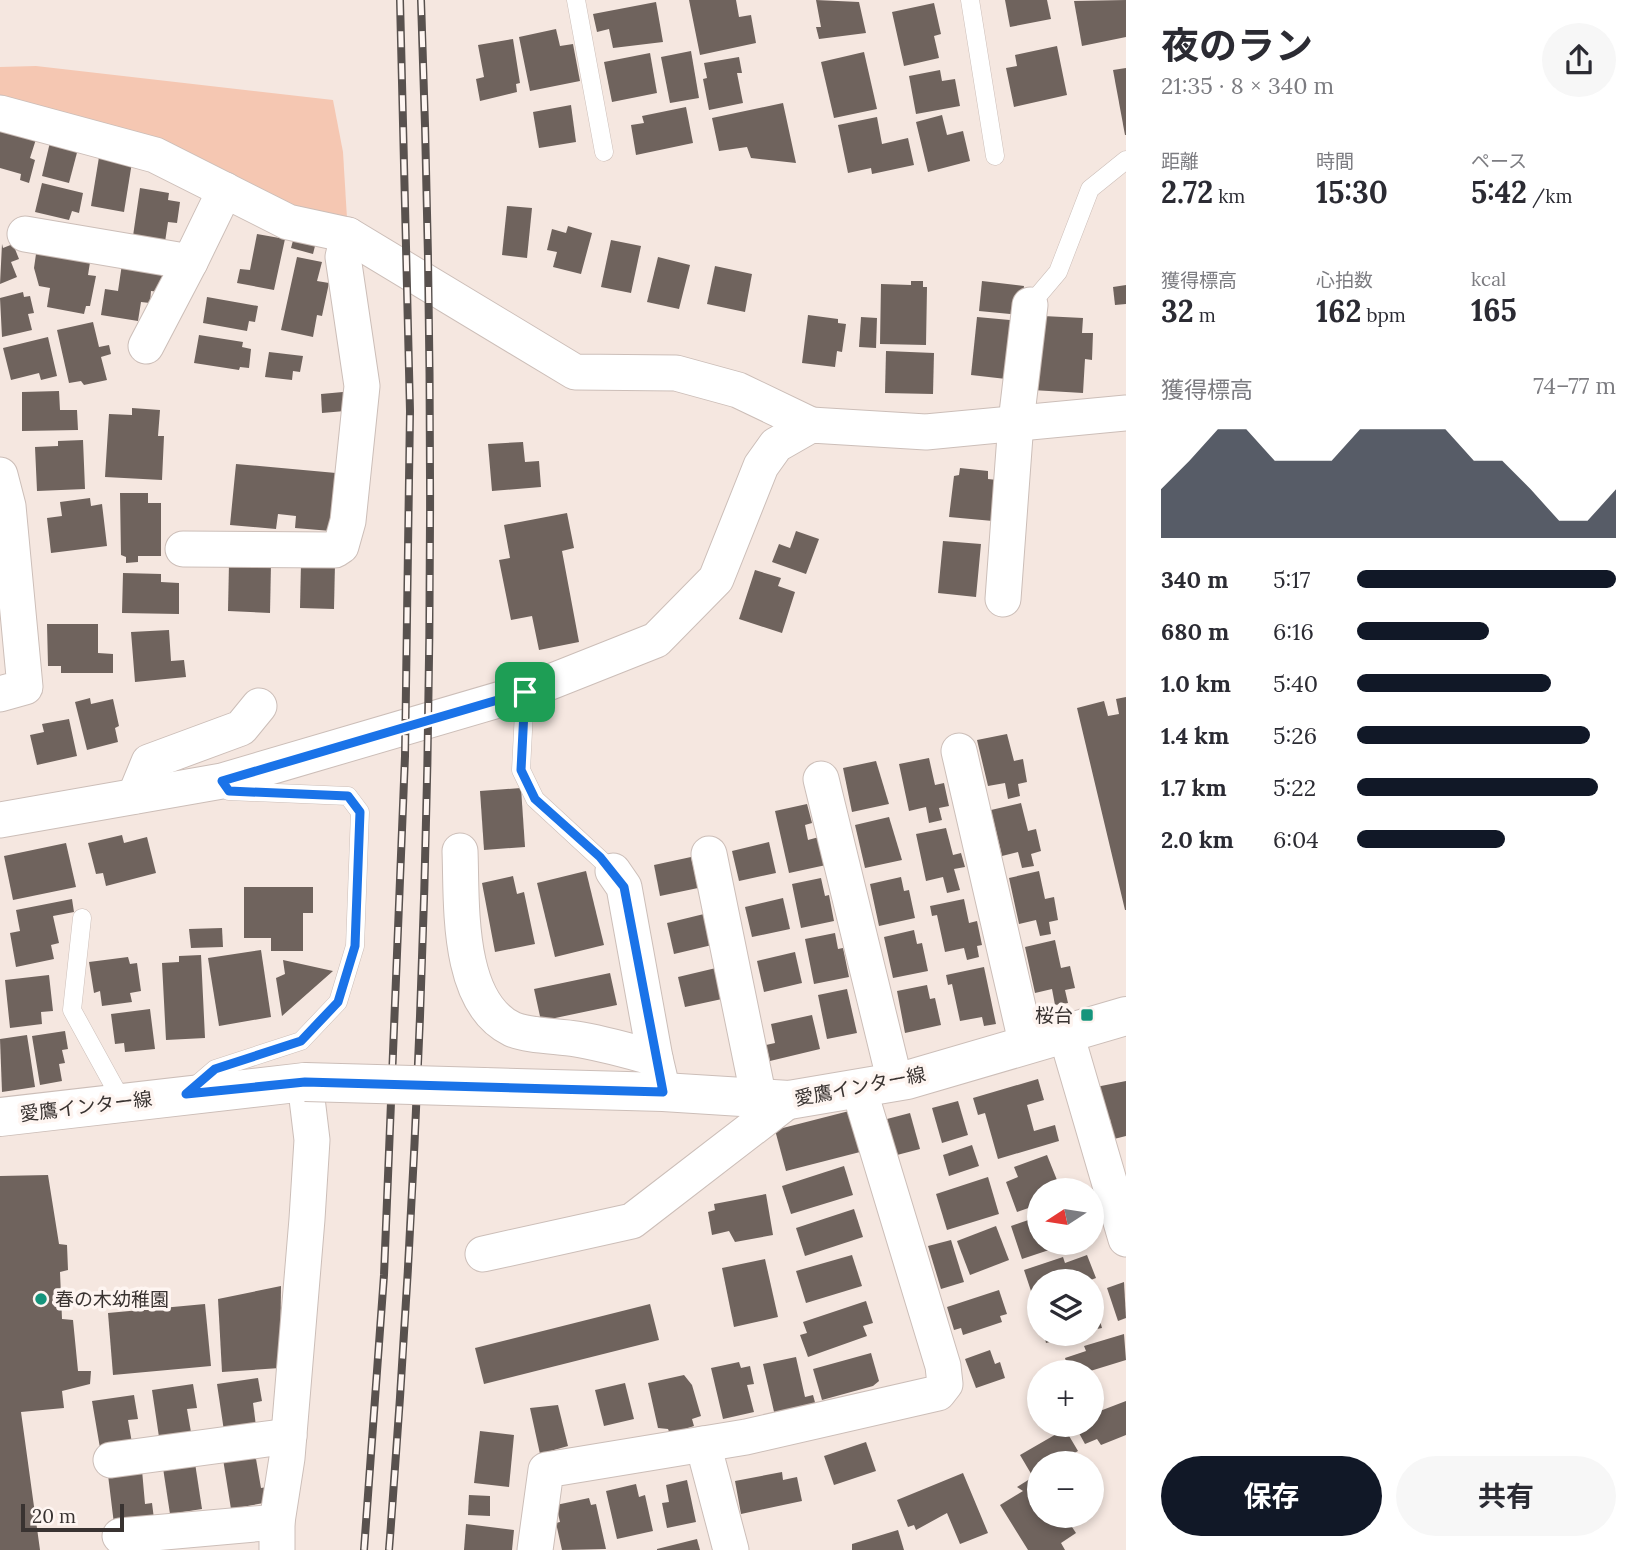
<!DOCTYPE html>
<html lang="ja">
<meta charset="utf-8">
<style>
:root{--surface:#fff;--page:#f7f7f7;--text:#2b2b33;--muted:#7c7c81;--accent:#111827}
body{margin:0;font-family:Lora,"Noto Sans JP",serif;background:var(--page);color:var(--text);height:100vh;display:flex;flex-direction:column;font-size:26px;white-space:nowrap}
*{box-sizing:border-box;margin:0}
p{font-size:23px;color:var(--muted)}
.icon{flex:none;width:38px;height:38px;fill:none;stroke:currentColor;stroke-width:2;stroke-linecap:round;stroke-linejoin:round}
.map{position:relative;flex:1;overflow:hidden}
.details{display:flex;flex-direction:column;background:var(--surface);width:525px}
.details>*{flex:none}
.needle{width:46px;rotate:258deg}
.fabs{position:absolute;left:1027px;top:1178px;display:grid;gap:14px}
.fabs a{display:grid;place-items:center;width:77px;height:77px;border-radius:50%;background:var(--surface);box-shadow:0 4px 10px #0003;font-size:35px}
.scale{position:absolute;left:21px;bottom:18px;width:103px;box-sizing:border-box;padding-left:7px;border:4px solid #393331;border-top:0;font-size:19px;line-height:24px;white-space:nowrap;color:#393331;-webkit-text-stroke:5px #fef5f1;paint-order:stroke}
.pin{position:absolute;display:grid;place-items:center;width:60px;height:60px;color:#fff;margin:-30px;border-radius:14px;box-shadow:0 4px 10px #0006}
.round{display:grid;place-items:center;flex:none;width:74px;height:74px;border-radius:37px;background:var(--page)}
.head{display:flex;align-items:center;justify-content:space-between;height:119px;padding:0 35px}
h1{font-size:38px;font-weight:700;line-height:52px}
.figures{display:grid;grid-template-columns:repeat(3,1fr);gap:10px;height:119px;padding:7px 35px}
.figures div{display:grid;align-content:center}
.figures b{font-size:30px;font-weight:700}
.figures small{font-size:19px;font-weight:400}
.figures p{font-size:19px}
.chart{height:196px;padding:14px 35px}
.chart p{display:flex;justify-content:space-between}
.chart svg{width:100%;height:126px;margin-top:7px;fill:var(--accent);opacity:.7}
.primary-button{display:flex;gap:14px;margin-top:auto;padding:14px 35px}
.primary-button a{flex:1;height:80px;border-radius:42px;background:var(--accent);color:#fff;font-size:28px;font-weight:700;line-height:80px;text-align:center}
.primary-button a+a{background:var(--page);color:var(--text)}
ul{padding:0 35px;list-style:none;font-size:23px}
li{display:grid;grid-template-columns:112px 84px 1fr;align-items:center;height:52px}
li i{height:18px;border-radius:9px;background:var(--accent)}
main{display:flex;flex:1;min-height:0}
.map>svg:first-child{display:block}
.green{fill:#f5c7b2}
.building{fill:#6f635d}
.lines{fill:none;stroke-linecap:round;stroke-linejoin:round}
.lane-casing{stroke:#ccbeb8;stroke-width:19}
.street-casing{stroke:#ccbeb8;stroke-width:37}
.secondary-casing{stroke:#ccbeb8;stroke-width:40}
.lane{stroke:#fff;stroke-width:18}
.street{stroke:#fff;stroke-width:35}
.secondary{stroke:#fff;stroke-width:38}
.rail-casing{stroke:#58514e;stroke-width:8}
.rail{stroke:#fef5f1;stroke-width:5;stroke-dasharray:16;stroke-linecap:butt}
.secondary-bridge-casing{stroke:#ccbeb8;stroke-width:40;stroke-linecap:butt}
.secondary-bridge{stroke:#fff;stroke-width:38}
.route-casing{stroke:#fff;stroke-width:14}
.route{stroke:#1a73e8;stroke-width:9}
.poi-dot{fill:#15947c;stroke:#fef5f1;stroke-width:2.5}
.labels{text-anchor:middle;stroke-width:7;stroke-linejoin:round;paint-order:stroke}
.poi-label{font-size:19px;fill:#393331;stroke:#fef5f1;text-anchor:end}
.street-label{font-size:19px;fill:#393331;stroke:#fef5f1}
</style>
<main>
<div class="map">
<svg width="1126" height="1550" viewBox="0 0 1126 1550">
<rect width="100%" height="100%" fill="#f5e7e0"/>
<path class="green" d="M36,66L333,100L343,152L348,235L0,112V67Z"/>
<g class="building">
<path d="M689,0H736L739,17L751,15L756,43L700,55Z"/>
<path d="M816,0L859,2L866,33L819,39L816,27H821Z"/>
<path d="M1005,0H1047L1051,19L1010,27Z"/>
<path d="M1126,0V37L1082,46L1074,1Z"/>
<path d="M656,2L663,42L613,48L609,29L597,32L593,14Z"/>
<path d="M934,3L941,34L934,36L939,58L904,66L892,12Z"/>
<path d="M556,29L560,46L573,44L580,81L530,91L519,37Z"/>
<path d="M513,39L520,83L516,84L517,92L480,101L476,79L484,77L478,45Z"/>
<path d="M1057,46L1067,95L1014,107L1006,68L1017,66L1015,55Z"/>
<path d="M691,51L699,98L670,103L661,57Z"/>
<path d="M864,52L877,109L834,118L821,62Z"/>
<path d="M650,53L657,93L612,102L604,62Z"/>
<path d="M739,57L742,73H737L743,103L709,110L703,79L707,78L704,63Z"/>
<path d="M1126,68V135H1125L1113,70Z"/>
<path d="M940,70L942,81L955,79L960,106L916,114L909,76Z"/>
<path d="M783,103L796,163L751,158L747,147L719,151L712,118Z"/>
<path d="M571,105L576,142L539,148L533,112Z"/>
<path d="M686,107L693,143L636,155L631,125L644,123L642,116Z"/>
<path d="M942,115L947,135L963,131L970,161L928,172L916,122Z"/>
<path d="M877,117L882,144L908,138L914,165L872,174L871,168L848,173L838,125Z"/>
<path d="M0,128L38,133L30,158L35,160L29,183L20,180L21,174L0,168Z"/>
<path d="M51,138L79,145L69,183L42,176Z"/>
<path d="M100,151L133,156L124,212L91,206Z"/>
<path d="M42,183L83,193L79,213L72,211L69,220L35,212Z"/>
<path d="M140,188L169,193L168,200L180,202L177,223L168,222L165,242L133,236Z"/>
<path d="M507,206L532,208L527,258L502,255Z"/>
<path d="M568,226L592,233L581,274L553,267L557,252L547,250L552,229L566,233Z"/>
<path d="M295,233L317,238L313,254L291,248Z"/>
<path d="M257,234L285,239L274,290L237,283L240,269L250,270Z"/>
<path d="M611,240L641,246L631,293L601,287Z"/>
<path d="M2,244L3,248L13,244L19,259L11,262L17,277L0,284Z"/>
<path d="M37,247L91,256L88,275L96,276L90,306H86L84,314L47,307L50,288L39,286L34,268Z"/>
<path d="M297,257L322,262L317,281L329,283L322,316L317,315L313,337L281,330Z"/>
<path d="M658,257L690,265L679,309L647,302Z"/>
<path d="M122,264L163,270L160,292L151,291L150,303L141,302L138,321L101,315L105,289L118,291Z"/>
<path d="M715,266L752,274L745,312L707,304Z"/>
<path d="M911,281H923V287H927L926,345L880,344L881,284L911,285Z"/>
<path d="M982,281L1024,286L1021,315L979,311Z"/>
<path d="M1126,285V304L1115,305L1113,287Z"/>
<path d="M23,292L24,297L30,296L34,313L28,314L32,330L2,337L0,298Z"/>
<path d="M207,297L258,306L255,322L249,321L247,331L203,323Z"/>
<path d="M808,315L838,319V323L846,324L842,352L837,351L835,367L802,363Z"/>
<path d="M1043,316L1083,318L1082,333H1093L1092,360L1085,359L1083,393L1032,390Z"/>
<path d="M861,317L877,318L876,348L859,347Z"/>
<path d="M977,317L1022,321L1015,380L971,375Z"/>
<path d="M93,322L99,347L109,345L111,354L101,357L107,380L84,385L81,381L69,383L57,330Z"/>
<path d="M199,335L243,342L242,347L251,349L249,368L240,367L239,370L194,363Z"/>
<path d="M48,337L57,376L41,380L39,373L11,380L3,348Z"/>
<path d="M886,351L934,353L933,394L885,393Z"/>
<path d="M269,352L303,356L300,372L293,371L292,380L265,377Z"/>
<path d="M59,391L60,410H77L78,430L22,431V392Z"/>
<path d="M343,392L345,411L322,413L321,394Z"/>
<path d="M132,408L160,410L158,436H164L162,480L105,477L109,414L132,415Z"/>
<path d="M83,440L85,489L37,491L35,447L58,446V441Z"/>
<path d="M523,442L525,462L539,461L541,487L492,491L488,444Z"/>
<path d="M236,464L336,473L331,531L295,528L296,516L278,514L276,529L230,525Z"/>
<path d="M960,468L988,471V479L997,480L993,521L949,517L954,476L959,475Z"/>
<path d="M120,493H148V503H161V556H138V562L126,563V557L121,555Z"/>
<path d="M90,498L91,506L102,504L107,546L51,553L47,518L62,516L60,502Z"/>
<path d="M567,513L574,548L562,551L579,642L539,650L532,616L511,620L499,560L510,558L504,525Z"/>
<path d="M796,531L819,539L806,574L772,562L779,544L790,548Z"/>
<path d="M943,541L981,544L976,597L938,593Z"/>
<path d="M229,563L271,564L270,613L228,611Z"/>
<path d="M301,563H335L334,609L300,608Z"/>
<path d="M755,570L781,578L778,586L795,592L782,633L739,619Z"/>
<path d="M123,573L161,574V582L179,583V614L122,613Z"/>
<path d="M47,624H98V653L113,654V673H61V666H48Z"/>
<path d="M169,630L171,661L184,660L186,677L135,682L131,632Z"/>
<path d="M1126,697V910H1125L1077,708L1104,701L1108,716L1119,714L1116,699Z"/>
<path d="M90,698L91,704L113,699L119,726L115,728L118,742L87,750L75,702Z"/>
<path d="M69,719L77,756L37,765L30,735L44,732L42,724Z"/>
<path d="M1007,734L1014,761L1023,759L1027,782L1018,784L1020,796L1008,799L1005,783L988,786L977,740Z"/>
<path d="M929,758L935,785L944,783L949,806L939,808L942,820L929,823L926,807L909,811L899,764Z"/>
<path d="M876,761L889,804L852,812L843,768Z"/>
<path d="M521,788L525,847L484,850L480,791Z"/>
<path d="M1021,803L1028,831L1036,829L1041,851L1031,854L1034,866L1022,868L1018,852L1002,856L991,810Z"/>
<path d="M807,804L812,823L805,825L808,840L819,837L826,865L789,873L775,811Z"/>
<path d="M889,817L902,860L865,868L855,825Z"/>
<path d="M946,828L953,855L961,853L965,867L954,869L960,890L947,893L943,877L926,881L916,834Z"/>
<path d="M122,835L124,843L147,837L156,873L106,886L103,873L96,874L88,843Z"/>
<path d="M769,842L776,873L739,881L732,851Z"/>
<path d="M66,843L76,887L13,900L4,856Z"/>
<path d="M691,857L698,888L660,896L654,865Z"/>
<path d="M586,871L604,945L555,957L537,883Z"/>
<path d="M1039,871L1045,899L1054,897L1058,920L1049,922L1051,934L1040,936L1036,920L1019,924L1009,878Z"/>
<path d="M513,876L517,894L524,892L535,944L495,952L482,883Z"/>
<path d="M901,877L904,891L909,890L915,918L879,926L870,884Z"/>
<path d="M821,878L825,896L829,895L834,921L801,928L792,884Z"/>
<path d="M244,887H313V913H303V951H271V938H244Z"/>
<path d="M783,898L790,929L752,937L745,907Z"/>
<path d="M72,899L74,912L53,916L59,943L51,945L54,959L16,967L10,933L20,931L16,910Z"/>
<path d="M964,899L969,923L977,921L982,945L977,946L979,957L967,960L964,948L945,952L937,915L932,916L930,906Z"/>
<path d="M704,914L712,945L674,954L667,923Z"/>
<path d="M222,928L223,947L191,948L189,929Z"/>
<path d="M914,930L917,944L922,943L928,971L893,978L884,937Z"/>
<path d="M835,933L838,949L843,948L849,977L814,984L805,939Z"/>
<path d="M1055,940L1061,968L1070,966L1075,988L1065,990L1068,1003L1055,1005L1052,989L1035,993L1025,947Z"/>
<path d="M261,950L271,1017L219,1026L208,958Z"/>
<path d="M795,952L802,983L764,992L757,961Z"/>
<path d="M201,955L205,1038L166,1040L162,963L179,962V956Z"/>
<path d="M128,957L130,964L137,963L141,991L130,993L132,1002L102,1006L100,991L94,993L89,962Z"/>
<path d="M283,960L333,971L282,1016L276,978L285,974Z"/>
<path d="M984,967L996,1024L984,1026L982,1017L960,1021L952,984L948,985L946,975Z"/>
<path d="M716,968L722,999L685,1007L678,977Z"/>
<path d="M610,973L617,1005L541,1021L534,989Z"/>
<path d="M49,975L53,1011L41,1012L42,1024L10,1028L5,980Z"/>
<path d="M927,985L930,999L935,998L941,1025L905,1033L897,991Z"/>
<path d="M847,989L857,1033L827,1039L818,995Z"/>
<path d="M150,1009L155,1049L125,1052L124,1043L115,1044L111,1014Z"/>
<path d="M812,1015L820,1049L770,1061L766,1045L775,1043L771,1024Z"/>
<path d="M65,1031L68,1049L62,1050L65,1063L59,1064L62,1081L40,1085L32,1036Z"/>
<path d="M27,1035L35,1087L2,1092L0,1039Z"/>
<path d="M1038,1079L1044,1100L1027,1105L1034,1131L1055,1125L1059,1141L998,1159L985,1113L978,1115L973,1098Z"/>
<path d="M1126,1081V1136L1114,1139L1110,1119L1103,1120L1096,1087Z"/>
<path d="M958,1101L968,1135L942,1143L932,1108Z"/>
<path d="M853,1110L864,1151L786,1171L775,1130Z"/>
<path d="M910,1113L920,1149L897,1155L887,1119Z"/>
<path d="M972,1145L979,1166L949,1176L943,1155Z"/>
<path d="M1047,1155L1061,1190H1040V1204L1017,1212L1006,1182L1018,1177L1014,1167Z"/>
<path d="M844,1166L853,1195L791,1214L782,1186Z"/>
<path d="M48,1175L59,1244L67,1245L68,1270L60,1272L62,1319L73,1320L78,1371H91L90,1384L62,1391L64,1408L21,1412L40,1550H0V1176Z"/>
<path d="M988,1177L999,1214L947,1230L936,1194Z"/>
<path d="M766,1194L773,1235L735,1242L729,1231L712,1235L708,1212L715,1210L714,1204Z"/>
<path d="M854,1209L863,1237L805,1256L796,1228Z"/>
<path d="M1040,1216V1242L1070,1243L1022,1259L1011,1226Z"/>
<path d="M996,1226L1009,1260L970,1275L957,1241Z"/>
<path d="M951,1240L964,1282L941,1289L928,1246Z"/>
<path d="M852,1255L862,1286L806,1303L796,1271Z"/>
<path d="M1087,1255L1096,1278L1088,1281H1040V1298L1034,1300L1024,1270L1063,1257L1065,1263Z"/>
<path d="M765,1259L778,1317L734,1327L722,1268Z"/>
<path d="M1124,1282L1126,1318L1118,1321L1107,1288Z"/>
<path d="M281,1286L280,1368L222,1372L218,1299Z"/>
<path d="M999,1290L1007,1314L1000,1316L1002,1322L963,1335L961,1328L954,1330L947,1307Z"/>
<path d="M1092,1294L1102,1328L1092,1330Z"/>
<path d="M866,1301L873,1323L863,1326L867,1336L808,1357L800,1335L807,1333L803,1322Z"/>
<path d="M205,1304L211,1366L113,1375L108,1313Z"/>
<path d="M650,1304L659,1340L484,1384L475,1348Z"/>
<path d="M1044,1334H1078L1046,1343Z"/>
<path d="M1124,1334L1126,1360L1087,1372H1069L1065,1358L1086,1351L1084,1346Z"/>
<path d="M990,1350L995,1364L1000,1362L1005,1378L976,1388L965,1359Z"/>
<path d="M871,1353L879,1381L873,1386L822,1400L813,1369Z"/>
<path d="M796,1357L805,1397L813,1395L816,1406L775,1416L763,1364Z"/>
<path d="M739,1362L741,1368L750,1366L754,1384L747,1385L754,1412L723,1419L711,1368Z"/>
<path d="M684,1375L692,1385L701,1416L692,1419L694,1426L670,1434L668,1429L658,1428L648,1383Z"/>
<path d="M258,1378L262,1401L253,1403L256,1426L224,1431L217,1384Z"/>
<path d="M625,1383L634,1419L604,1426L595,1390Z"/>
<path d="M193,1384L197,1408L187,1409L191,1432L159,1437L152,1390Z"/>
<path d="M134,1395L138,1419L128,1420L132,1443L100,1448L92,1401Z"/>
<path d="M1126,1401V1435L1101,1445L1097,1439L1085,1444L1074,1424H1092V1414Z"/>
<path d="M558,1405L568,1446L540,1454L530,1408Z"/>
<path d="M1065,1429L1078,1451L1059,1462L1056,1459L1049,1463H1040V1516H1076L1068,1521L1076,1533L1061,1543L1065,1550H1028L1000,1505L1023,1491L1017,1487L1033,1477L1020,1455Z"/>
<path d="M480,1431L514,1435L509,1487L474,1483Z"/>
<path d="M866,1442L876,1471L834,1485L824,1456Z"/>
<path d="M255,1453L261,1488L267,1487L269,1502L231,1509L223,1459Z"/>
<path d="M195,1463L202,1509L170,1514L163,1468Z"/>
<path d="M142,1470L145,1504L152,1503L154,1519L114,1524L108,1475Z"/>
<path d="M782,1472L783,1480L797,1477L802,1501L741,1514L735,1481Z"/>
<path d="M963,1473L988,1533L960,1544L947,1513L916,1530L914,1525L908,1527L897,1500Z"/>
<path d="M687,1480L696,1522L667,1528L662,1503L669,1502L666,1485Z"/>
<path d="M636,1484L639,1497L645,1495L653,1531L617,1539L606,1491Z"/>
<path d="M469,1495L490,1496V1516L468,1515Z"/>
<path d="M589,1498L591,1505L596,1504L606,1549L562,1550L556,1523L560,1522L556,1505Z"/>
<path d="M466,1524L514,1530L512,1550H464Z"/>
<path d="M898,1530L904,1550H852V1544Z"/>
<path d="M697,1539L700,1550H657V1549Z"/>
</g>
<g class="lines">
<g class="lane-casing">
<g id="lane">
<path d="M576,0L604,152"/>
<path d="M970,0L995,156"/>
<path d="M1030,305L1058,272L1090,189L1126,160"/>
<path d="M525,692L521,770L535,799L613,871"/>
<path d="M82,918L72,1010L122,1101"/>
<path d="M194,1087L215,1069L301,1041L338,1002L355,946L360,812L348,796L229,791L227,788"/>
</g>
</g>
<g class="street-casing">
<g id="street">
<path d="M0,113L155,155L288,222L348,235L575,372L676,373L738,390L811,425"/>
<path d="M25,234L190,262L225,190"/>
<path d="M146,346L190,262"/>
<path d="M0,475L8,506L25,687L0,694"/>
<path d="M183,549L335,550L341,546L348,521L362,386L343,257L348,235"/>
<path d="M1003,599L1016,422L1030,305"/>
<path d="M959,751L1027,1046"/>
<path d="M821,779L895,1082"/>
<path d="M135,796L149,762L241,728L259,706"/>
<path d="M0,820L222,781L525,692L656,640L716,579L761,466L776,445L811,425L926,432L1126,413"/>
<path d="M460,851C462,903 456,1002 512,1029C527,1036 559,1036 576,1039C602,1043 629,1051 655,1058L663,1092"/>
<path d="M709,854L759,1099"/>
<path d="M613,871L624,887L655,1058"/>
<path d="M1066,1034L1126,1239"/>
<path d="M483,1254L632,1221L789,1100"/>
<path d="M703,1444L731,1550"/>
<path d="M111,1460L289,1436"/>
<path d="M120,1536L277,1522"/>
<path d="M277,1550V1522L287,1458L307,1219L312,1140L305,1082"/>
<path d="M535,1550L546,1470L746,1437L938,1393L945,1384L943,1366L859,1089"/>
</g>
</g>
<g class="secondary-casing">
<g id="secondary">
<path d="M484,1087L663,1092L789,1100L907,1080L1126,1016"/>
<path d="M0,1117L305,1082"/>
</g>
</g>
<use href="#lane" class="lane"/>
<use href="#street" class="street"/>
<use href="#secondary" class="secondary"/>
<g class="rail-casing">
<g id="rail">
<path d="M364,1550L384,1275L405,756L410,411L400,0"/>
<path d="M389,1550C429,1035 440,517 421,0"/>
</g>
</g>
<use href="#rail" class="rail"/>
<g class="secondary-bridge-casing">
<path id="secondary-bridge" d="M305,1082L484,1087"/>
</g>
<use href="#secondary-bridge" class="secondary-bridge"/>
</g>
<g class="lines">
<g class="route-casing">
<path id="route" d="M525,692L521,770L535,799L600,857L624,887L663,1092L305,1082L186,1094L215,1069L301,1041L338,1002L355,946L360,812L348,796L229,791L222,781Z"/>
</g>
<use href="#route" class="route"/>
</g>
<g class="poi-dot">
<rect x="1080" y="1008" width="14" height="14" rx="3.5"/>
<circle cx="41" cy="1299" r="7"/>
</g>
<g class="labels">
<g class="poi-label">
<text x="1073" y="1022">桜台</text>
<text x="55" y="1306" text-anchor="start">春の木幼稚園</text>
</g>
<g class="street-label">
<text transform="translate(860 1086) rotate(-11)" y="7">愛鷹インター線</text>
<text transform="translate(86 1106) rotate(-7)" y="7">愛鷹インター線</text>
</g>
</g>
</svg>
<div class="fabs">
<a><svg class="needle" viewBox="-14 -14 28 28"><path d="M0-13l5 13h-10z" fill="#e53935"/><path d="M0 13l5-13h-10z" fill="#7c7c81"/></svg></a>
<a><svg class="icon" aria-label="layers" viewBox="0 0 24 24"><path d="M12 4l9 5-9 5-9-5zM3 14l9 5 9-5"/></svg></a>
<a>+</a>
<a>−</a>
</div>
<div class="scale">20 m</div>
<div class="pin" style="left:525px;top:692px;background:#1e9e55"><svg class="icon" aria-label="arrive" viewBox="0 0 24 24"><path d="M6 21V4h12l-3 4 3 4H6"/></svg></div>
</div>
<section class="details">
<div class="head"><div><h1>夜のラン</h1><p>21:35 · 8 × 340 m</p></div><a class="round"><svg class="icon" aria-label="share" viewBox="0 0 24 24"><path d="M12 15V3M7 8l5-5 5 5M5 13v7h14v-7"/></svg></a></div>
<div class="figures">
<div><p>距離</p><b>2.72<small> km</small></b></div>
<div><p>時間</p><b>15:30</b></div>
<div><p>ペース</p><b>5:42<small> /km</small></b></div>
</div>
<div class="figures">
<div><p>獲得標高</p><b>32<small> m</small></b></div>
<div><p>心拍数</p><b>162<small> bpm</small></b></div>
<div><p>kcal</p><b>165</b></div>
</div>
<div class="chart"><p><span>獲得標高</span>74–77 m</p>
<svg viewBox="0 0 160 44" preserveAspectRatio="none"><path d="M0 44V27L10 17L20 6L30 6L40 17L50 17L60 17L70 6L80 6L90 6L100 6L110 17L120 17L130 27L140 38L150 38L160 27V44z"/></svg>
</div>
<ul>
<li><b>340 m</b>5:17<i style="width:100%"></i></li>
<li><b>680 m</b>6:16<i style="width:51%"></i></li>
<li><b>1.0 km</b>5:40<i style="width:75%"></i></li>
<li><b>1.4 km</b>5:26<i style="width:90%"></i></li>
<li><b>1.7 km</b>5:22<i style="width:93%"></i></li>
<li><b>2.0 km</b>6:04<i style="width:57%"></i></li>
</ul>
<div class="primary-button"><a>保存</a><a>共有</a></div>
</section>
</main>
